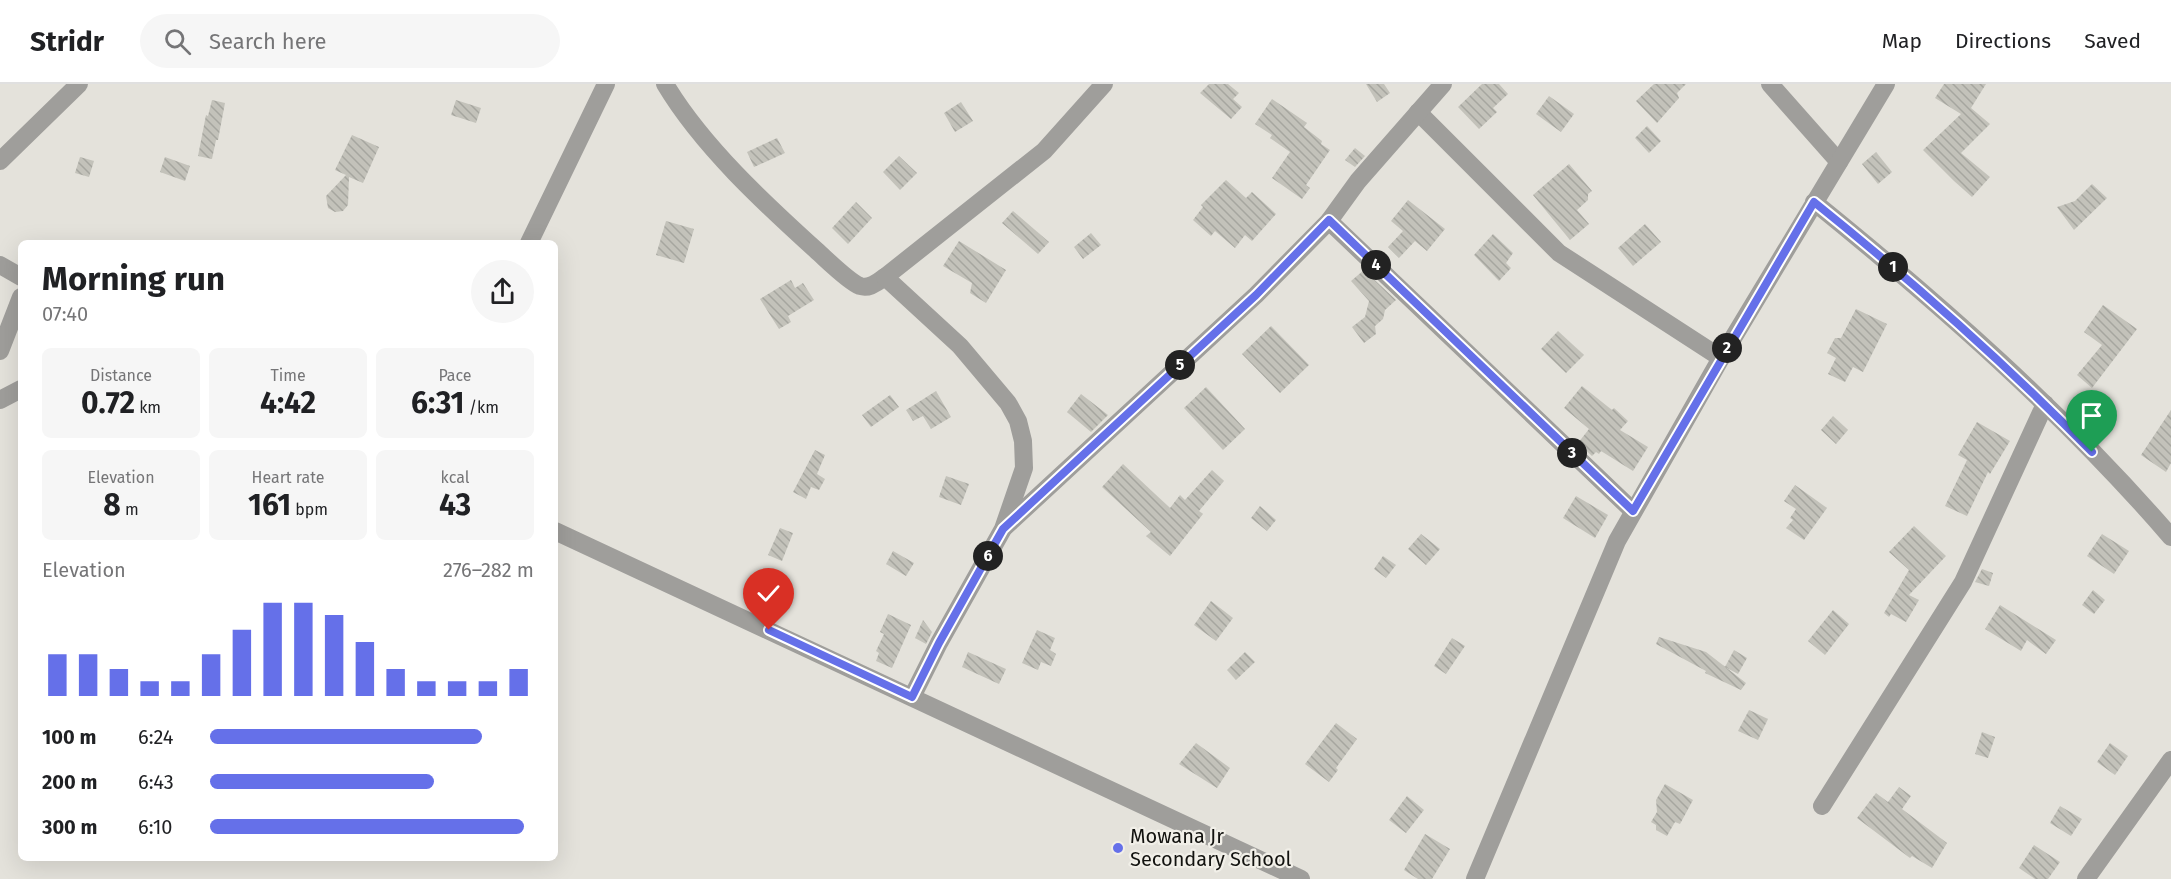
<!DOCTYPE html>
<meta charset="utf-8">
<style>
:root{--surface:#fff;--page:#f6f6f6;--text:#202124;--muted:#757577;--line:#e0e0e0;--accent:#6570e9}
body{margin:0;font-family:"Fira Sans",sans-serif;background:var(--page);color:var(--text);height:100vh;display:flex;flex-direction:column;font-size:22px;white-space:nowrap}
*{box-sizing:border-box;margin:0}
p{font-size:20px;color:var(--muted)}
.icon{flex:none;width:33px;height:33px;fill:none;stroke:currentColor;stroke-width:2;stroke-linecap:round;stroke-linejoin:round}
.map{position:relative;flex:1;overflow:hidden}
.drawer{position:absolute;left:18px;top:156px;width:540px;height:621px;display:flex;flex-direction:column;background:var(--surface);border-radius:9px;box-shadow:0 6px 24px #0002}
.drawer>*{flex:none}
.pin{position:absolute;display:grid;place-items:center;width:51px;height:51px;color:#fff;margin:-62px -26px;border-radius:50% 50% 50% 0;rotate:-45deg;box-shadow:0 0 6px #0007}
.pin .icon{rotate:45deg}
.km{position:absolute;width:30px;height:30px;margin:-15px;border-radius:50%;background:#222;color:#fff;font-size:16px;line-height:30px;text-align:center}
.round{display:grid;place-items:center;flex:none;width:63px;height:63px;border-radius:32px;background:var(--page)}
.headline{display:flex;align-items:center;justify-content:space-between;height:102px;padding:0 24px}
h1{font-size:33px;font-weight:700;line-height:45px}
.metrics{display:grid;grid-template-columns:repeat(3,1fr);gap:9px;height:102px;padding:6px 24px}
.metrics div{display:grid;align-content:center;border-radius:9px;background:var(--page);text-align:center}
.metrics b{font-size:30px;font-weight:700}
.metrics small{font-size:16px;font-weight:400}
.metrics p{font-size:16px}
.chart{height:168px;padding:12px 24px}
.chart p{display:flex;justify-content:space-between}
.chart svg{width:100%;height:108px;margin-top:6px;stroke:var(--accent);stroke-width:6}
ul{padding:0 24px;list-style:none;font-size:20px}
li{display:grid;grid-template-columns:96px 72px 1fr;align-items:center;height:45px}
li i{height:15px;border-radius:8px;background:var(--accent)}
header{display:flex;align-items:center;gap:36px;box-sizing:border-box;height:84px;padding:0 30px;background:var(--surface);border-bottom:2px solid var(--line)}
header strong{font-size:28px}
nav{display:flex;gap:33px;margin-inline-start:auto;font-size:21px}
.search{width:420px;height:54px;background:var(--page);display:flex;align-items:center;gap:15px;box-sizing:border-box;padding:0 21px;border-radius:33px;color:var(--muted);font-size:22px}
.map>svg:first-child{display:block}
.building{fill:url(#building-back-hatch)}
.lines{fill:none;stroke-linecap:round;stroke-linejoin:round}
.minor{stroke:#9f9e9b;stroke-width:18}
.route-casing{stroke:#fff;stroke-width:12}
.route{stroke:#6570e9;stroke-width:8}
.poi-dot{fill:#6570e9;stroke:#f1efe8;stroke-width:2}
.labels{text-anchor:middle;stroke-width:4.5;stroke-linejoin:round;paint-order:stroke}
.poi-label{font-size:20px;fill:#12120f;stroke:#f1efe8;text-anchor:start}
</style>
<header>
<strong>Stridr</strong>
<div class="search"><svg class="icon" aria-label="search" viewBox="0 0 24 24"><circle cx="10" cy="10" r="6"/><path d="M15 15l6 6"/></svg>Search here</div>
<nav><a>Map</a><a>Directions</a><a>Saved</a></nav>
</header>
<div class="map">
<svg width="2171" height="795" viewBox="0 0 2171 795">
<defs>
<pattern id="building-back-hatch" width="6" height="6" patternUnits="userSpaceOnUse" patternTransform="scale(1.5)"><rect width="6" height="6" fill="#c3c2ba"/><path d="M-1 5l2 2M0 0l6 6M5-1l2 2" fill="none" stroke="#a6a69f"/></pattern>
</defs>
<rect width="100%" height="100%" fill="#e4e2db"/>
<g class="building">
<path d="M1209,0H1228L1239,9L1233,15L1242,23L1231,35L1200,9Z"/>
<path d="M1366,0H1384L1390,9L1377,18Z"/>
<path d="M1482,0H1499L1508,10L1493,24L1497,28L1479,45L1458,23Z"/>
<path d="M1654,0H1686L1677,9L1679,14L1657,39L1636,17Z"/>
<path d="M1944,0H1986L1971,24L1990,40L1961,69L1990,93L1972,113L1954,97L1923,66L1961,30L1935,14Z"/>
<path d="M1549,12L1574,30L1561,48L1536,30Z"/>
<path d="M1272,15L1307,39L1304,43L1322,57L1321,60L1330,66L1306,101L1310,104L1302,115L1272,94L1290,68L1270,54L1272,51L1255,40Z"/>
<path d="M212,16L225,19L218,56H216L212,75L198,72L206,31L208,32Z"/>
<path d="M456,16L481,24L476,39L451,31Z"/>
<path d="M961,18L973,37L955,48L944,29Z"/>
<path d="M1647,42L1661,57L1649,69L1635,54Z"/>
<path d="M352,51L379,63L363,99L349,93L348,121L343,127L335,128L328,124L326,112L346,91L335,86Z"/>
<path d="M777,54L785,69L754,83L747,68Z"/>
<path d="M1355,64L1365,72L1355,83L1345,76Z"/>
<path d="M1876,68L1892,88L1878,100L1862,80Z"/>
<path d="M899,72L917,89L900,106L883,88Z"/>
<path d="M80,73L94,77L89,93L75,89Z"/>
<path d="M165,73L190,82L185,97L160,88Z"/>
<path d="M1569,80L1592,107L1588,110V116L1577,126L1589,140L1570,156L1533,111Z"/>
<path d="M1226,96L1246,114L1252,108L1276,130L1252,157L1245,151L1235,164L1215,147L1211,152L1193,136L1203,123L1201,121Z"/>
<path d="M2092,100L2107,114L2074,146L2057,123L2075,117Z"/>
<path d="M1408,116L1445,145L1427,167L1415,157L1399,174L1388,163L1403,147L1391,137Z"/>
<path d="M856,118L872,134L848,160L832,144Z"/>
<path d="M1013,127L1049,158L1038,170L1002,139Z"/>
<path d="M666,137L694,145L684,179L656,171Z"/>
<path d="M1645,140L1661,158L1633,182L1618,164Z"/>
<path d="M1091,149L1101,161L1083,175L1074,163Z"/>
<path d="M1493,150L1513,169L1506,179L1511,184L1499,197L1474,171Z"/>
<path d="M959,157L1006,186L986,219L970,209L972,199L943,182Z"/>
<path d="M1364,186L1396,216L1385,226L1383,235L1375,242L1376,250L1364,259L1352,243L1365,233L1369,217L1351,197Z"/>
<path d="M791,196L795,204L803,199L814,216L788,232L791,238L779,245L760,215Z"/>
<path d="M2103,221L2137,245L2092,304L2077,291L2102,261L2084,248Z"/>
<path d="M1856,225L1887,240L1863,288L1853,283L1845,298L1828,290L1836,274L1827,269L1835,254H1841Z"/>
<path d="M1271,242L1309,281L1280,309L1242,270Z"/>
<path d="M1558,247L1584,271L1566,289L1541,265Z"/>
<path d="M1582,302L1612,326L1614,324L1628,337L1620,346L1648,363L1633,387L1601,367L1599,370L1596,368L1592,372L1578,359L1589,345L1564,324Z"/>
<path d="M1206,303L1245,345L1223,366L1184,324Z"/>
<path d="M936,307L951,333L931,345L923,332L913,337L906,326Z"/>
<path d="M1081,310L1108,331L1091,348L1067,328Z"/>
<path d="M890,311L899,323L871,343L862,331Z"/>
<path d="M2171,326V379L2166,388L2141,371Z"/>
<path d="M1833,332L1848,346L1836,360L1821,346Z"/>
<path d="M1977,338L2010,357L1990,390L1988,388L1967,432L1945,422L1967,376L1958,371Z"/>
<path d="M815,366L825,371L817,390L825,395L819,406L811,403L806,415L793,408Z"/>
<path d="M1123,380L1170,424L1180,411L1185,416L1212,386L1224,397L1199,427L1203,430L1170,472L1146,452L1151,448L1102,403Z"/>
<path d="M946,392L969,400L961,421L939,413Z"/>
<path d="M1795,401L1827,424L1804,456L1786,444L1793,436L1790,434L1796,425L1784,417Z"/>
<path d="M1576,412L1608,431L1595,454L1563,434Z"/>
<path d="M1260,422L1276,436L1267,447L1251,434Z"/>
<path d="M1914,442L1946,472L1909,511L1919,516L1906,538L1891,530L1889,533L1884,529L1909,486L1889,468Z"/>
<path d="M780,444L793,449L782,477L768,471Z"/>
<path d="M1421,450L1440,465L1426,481L1408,465Z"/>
<path d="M2102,450L2129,467L2114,490L2087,472Z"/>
<path d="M893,467L914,479L906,492L886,480Z"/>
<path d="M1383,472L1396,481L1386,494L1374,485Z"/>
<path d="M1982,485L1993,489L1989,502L1975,498Z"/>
<path d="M2093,506L2105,516L2094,530L2082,521Z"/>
<path d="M1211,517L1233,534L1216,557L1194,541Z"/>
<path d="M2000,521L2056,556L2046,570L2027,556L2021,567L1985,545Z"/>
<path d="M1833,526L1849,540L1825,571L1808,557Z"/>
<path d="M888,530L911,541L892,584L876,577L879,569L876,567L884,550L880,548Z"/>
<path d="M923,536L932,548L926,560L915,554Z"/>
<path d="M1037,546L1055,554L1050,566L1056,570L1051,582L1041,578L1038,586L1022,579Z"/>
<path d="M1659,553L1706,568L1746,599L1741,606L1705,589L1706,587L1656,560Z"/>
<path d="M1452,554L1465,562L1446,590L1434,582Z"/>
<path d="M1734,566L1747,574L1738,590L1725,583Z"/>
<path d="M968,568L1006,585L999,600L962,583Z"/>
<path d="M1245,568L1255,578L1236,596L1227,586Z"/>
<path d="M1749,626L1768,635L1758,656L1738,647Z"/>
<path d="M1336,639L1357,655L1336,684L1338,686L1329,698L1305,680Z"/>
<path d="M1982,648L1995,653L1988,674L1975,670Z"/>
<path d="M1196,659L1230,684L1217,704L1179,680Z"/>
<path d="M2110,659L2128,672L2115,691L2097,678Z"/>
<path d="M1665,700L1693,716L1680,740L1675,738L1667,752L1656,746V741L1651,738L1657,728L1656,716Z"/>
<path d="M1899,703L1911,712L1902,725L1947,759L1932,784L1912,772L1910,774L1857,734L1876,709L1888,718Z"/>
<path d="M1407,712L1424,726L1406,749L1389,736Z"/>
<path d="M2060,722L2082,735L2071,752L2050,739Z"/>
<path d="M1425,750L1450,765L1432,795H1418L1404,786Z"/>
<path d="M2034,761L2060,778L2048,795H2035L2019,784Z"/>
</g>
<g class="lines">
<g class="minor">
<path d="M665,0C702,62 764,119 817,167C826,175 849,198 860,202C870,205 877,198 885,193"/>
<path d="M1770,0L1839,78"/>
<path d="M1418,28L1559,169L1721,274"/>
<path d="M0,77L79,0"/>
<path d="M1814,118C1940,220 2065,330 2171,453"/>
<path d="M1329,137L1633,427"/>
<path d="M529,159L606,0"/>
<path d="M0,181L21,193"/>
<path d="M0,267L21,213"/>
<path d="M0,316L21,305"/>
<path d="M1005,443L1256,211L1329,137L1358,97L1443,0"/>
<path d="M555,447L1301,795"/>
<path d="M912,613L939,559L1003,445L1024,384L1023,357L1018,337L1008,319L960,262L885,193L1044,67L1104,0"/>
<path d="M1822,722L1963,498L2045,320"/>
<path d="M1475,795L1617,457L1721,274L1886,0"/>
<path d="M2086,795L2171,676"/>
</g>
</g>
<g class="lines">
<g class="route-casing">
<path id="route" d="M769,546L912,613L939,559L1003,445L1256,211L1329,136L1633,427L1814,118C1911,196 2005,279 2092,368"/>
</g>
<use href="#route" class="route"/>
</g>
<circle class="poi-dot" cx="1118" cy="764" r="6"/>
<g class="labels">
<g class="poi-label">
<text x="1130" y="759">Mowana Jr<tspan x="1130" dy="23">Secondary School</tspan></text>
</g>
</g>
</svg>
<div class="pin" style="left:2092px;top:368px;background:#1e9e55"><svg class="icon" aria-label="arrive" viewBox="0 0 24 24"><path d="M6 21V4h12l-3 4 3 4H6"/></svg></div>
<div class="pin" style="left:769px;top:546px;background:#d93025"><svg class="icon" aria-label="check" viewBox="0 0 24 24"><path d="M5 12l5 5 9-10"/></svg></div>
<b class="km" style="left:1893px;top:183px">1</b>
<b class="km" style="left:1727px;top:264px">2</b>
<b class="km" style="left:1572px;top:369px">3</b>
<b class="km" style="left:1376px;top:181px">4</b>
<b class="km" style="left:1180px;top:281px">5</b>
<b class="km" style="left:988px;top:472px">6</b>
<section class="drawer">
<div class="headline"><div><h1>Morning run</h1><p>07:40</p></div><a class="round"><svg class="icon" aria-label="share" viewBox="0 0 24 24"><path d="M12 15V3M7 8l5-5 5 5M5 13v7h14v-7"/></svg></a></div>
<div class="metrics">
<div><p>Distance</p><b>0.72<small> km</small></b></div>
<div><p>Time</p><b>4:42</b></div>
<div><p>Pace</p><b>6:31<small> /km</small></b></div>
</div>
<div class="metrics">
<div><p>Elevation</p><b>8<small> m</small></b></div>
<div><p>Heart rate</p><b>161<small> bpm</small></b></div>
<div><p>kcal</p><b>43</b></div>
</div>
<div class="chart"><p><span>Elevation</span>276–282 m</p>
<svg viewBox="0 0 160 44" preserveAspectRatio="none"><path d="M5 44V27M15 44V27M25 44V33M35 44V38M45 44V38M55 44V27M65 44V17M75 44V6M85 44V6M95 44V11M105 44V22M115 44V33M125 44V38M135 44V38M145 44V38M155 44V33"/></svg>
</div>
<ul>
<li><b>100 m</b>6:24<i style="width:84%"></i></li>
<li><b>200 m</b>6:43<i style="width:69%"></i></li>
<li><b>300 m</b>6:10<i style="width:97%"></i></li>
</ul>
</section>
</div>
